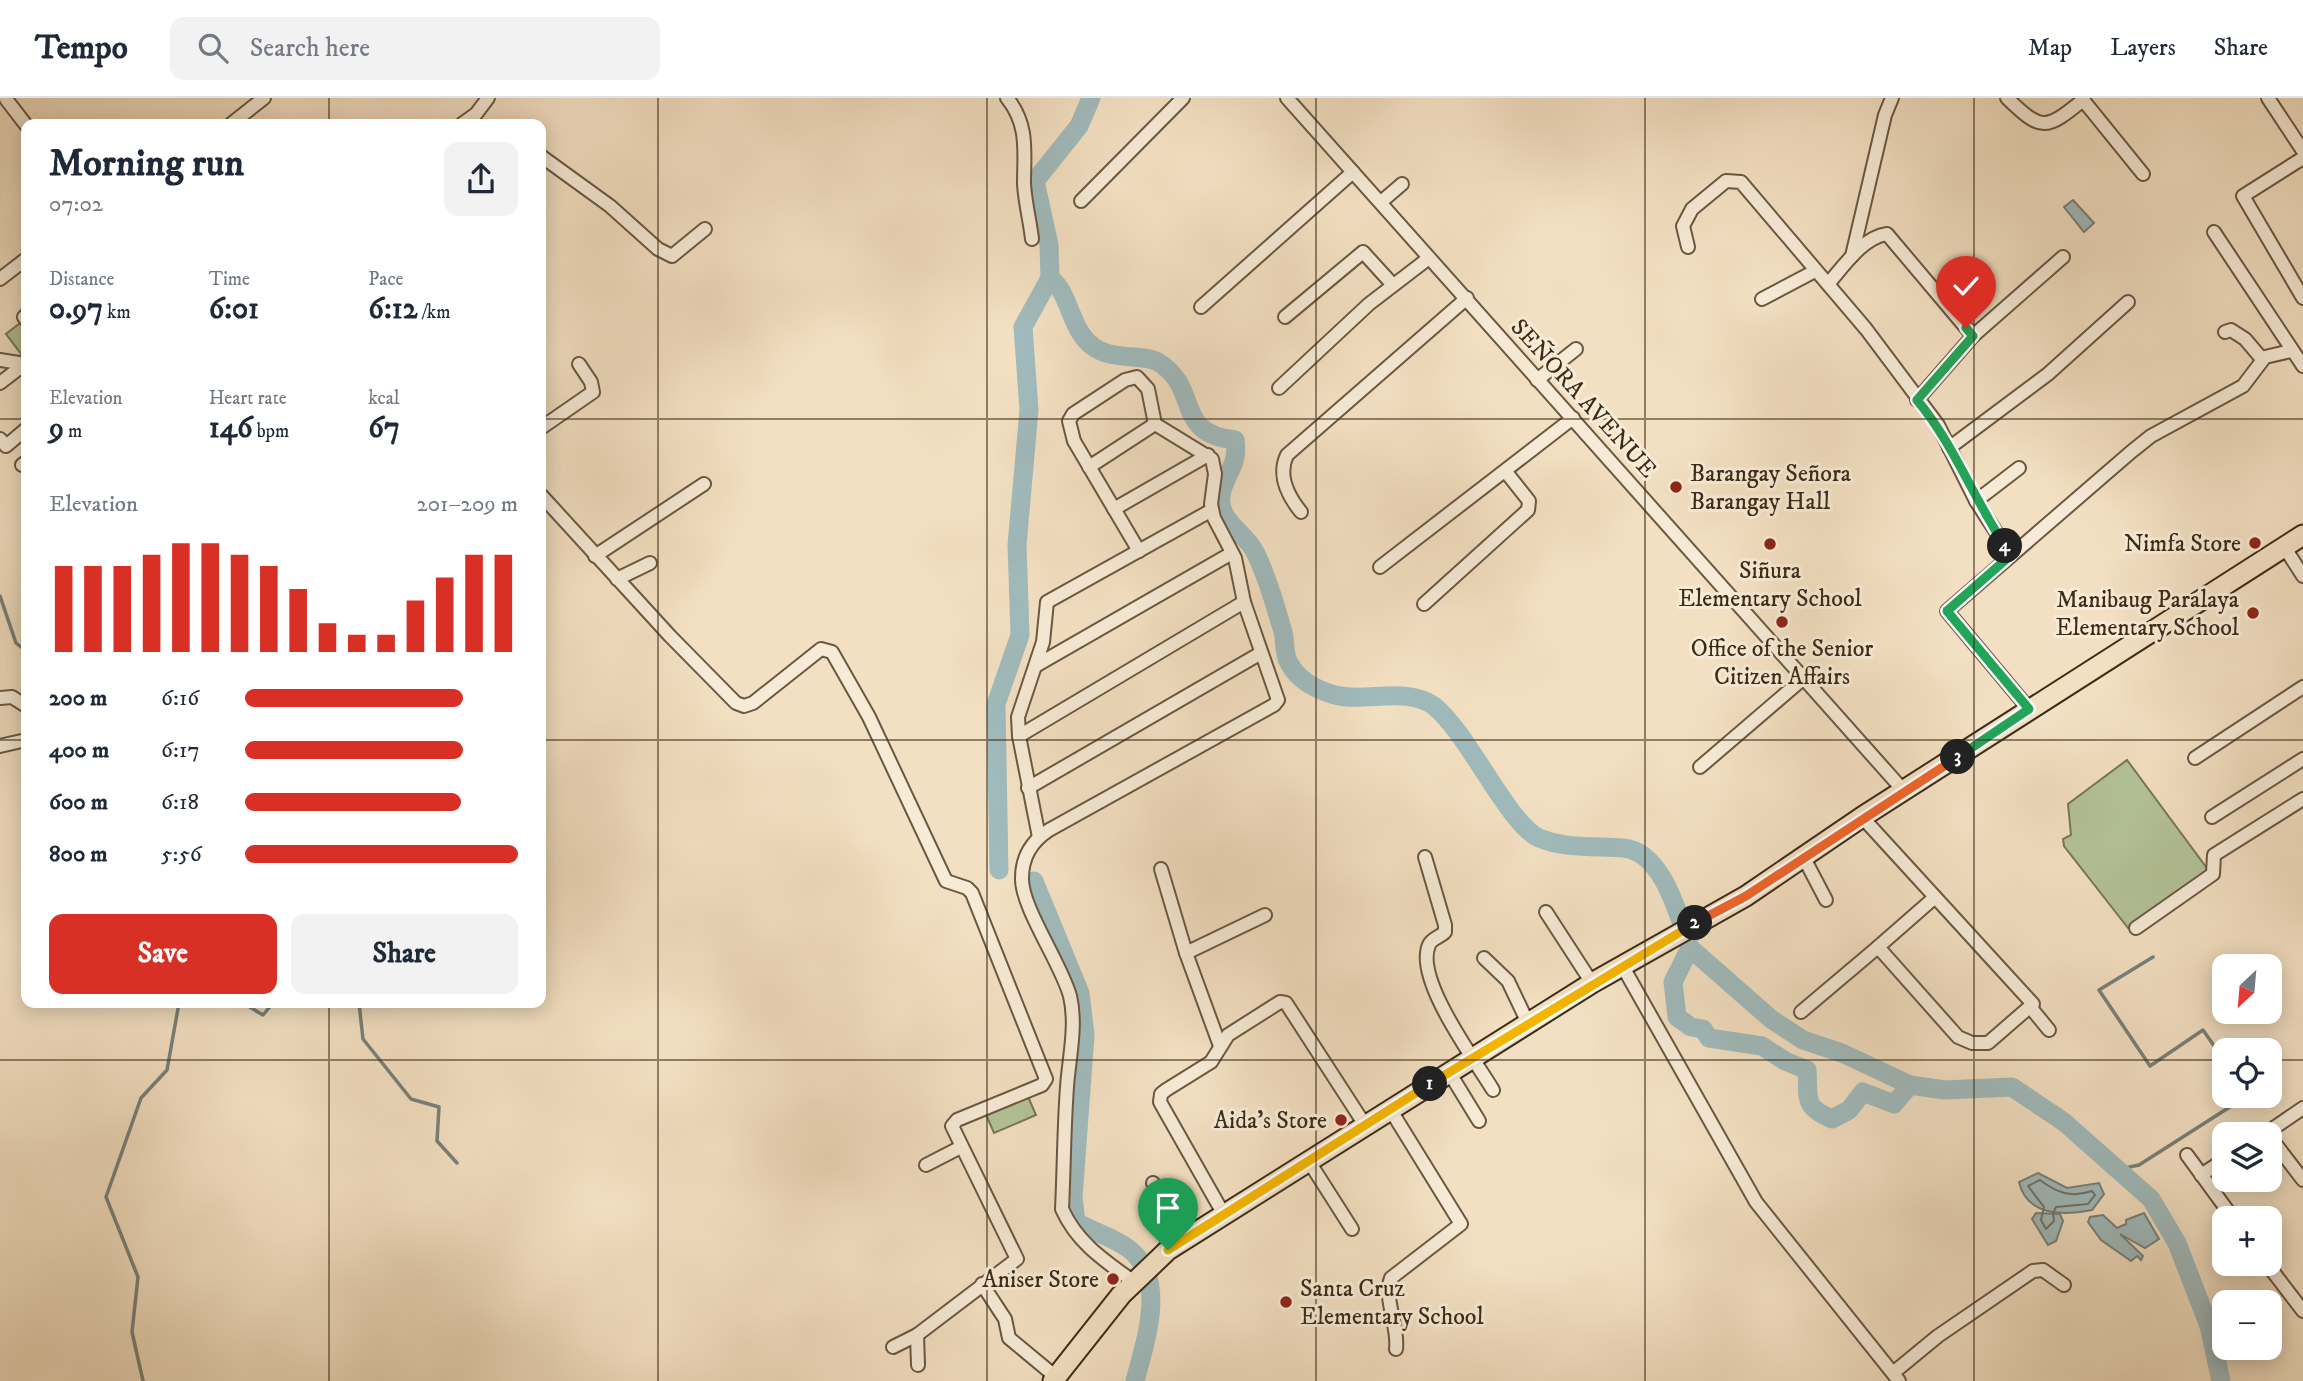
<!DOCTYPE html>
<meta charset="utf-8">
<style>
:root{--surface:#fff;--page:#f2f2f3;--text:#1f2937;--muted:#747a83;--line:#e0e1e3;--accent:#d93025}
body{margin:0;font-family:"IM FELL DW Pica",serif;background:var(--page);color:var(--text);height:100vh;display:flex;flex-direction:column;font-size:26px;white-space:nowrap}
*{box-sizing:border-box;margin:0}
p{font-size:23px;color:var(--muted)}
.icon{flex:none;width:38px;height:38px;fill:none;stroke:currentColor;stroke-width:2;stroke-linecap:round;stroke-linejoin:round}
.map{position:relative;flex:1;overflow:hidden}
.details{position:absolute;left:21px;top:21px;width:525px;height:889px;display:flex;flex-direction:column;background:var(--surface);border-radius:14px;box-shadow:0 4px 18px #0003}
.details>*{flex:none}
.needle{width:46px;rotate:206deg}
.buttons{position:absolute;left:2212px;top:856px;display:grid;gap:14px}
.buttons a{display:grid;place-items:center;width:70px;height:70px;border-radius:14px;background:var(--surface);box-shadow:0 4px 18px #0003;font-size:35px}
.pin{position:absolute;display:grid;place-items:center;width:60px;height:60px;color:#fff;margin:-72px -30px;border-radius:50% 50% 50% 0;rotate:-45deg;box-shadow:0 0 7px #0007}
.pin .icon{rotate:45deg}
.km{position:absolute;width:35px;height:35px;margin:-18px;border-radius:50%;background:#222;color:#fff;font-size:19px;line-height:35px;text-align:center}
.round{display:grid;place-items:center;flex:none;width:74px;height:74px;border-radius:14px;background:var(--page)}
.summary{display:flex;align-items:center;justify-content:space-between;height:119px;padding:0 28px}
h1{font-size:38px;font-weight:700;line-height:52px}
.stats{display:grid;grid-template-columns:repeat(3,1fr);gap:10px;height:119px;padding:7px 28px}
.stats div{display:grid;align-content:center}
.stats b{font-size:30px;font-weight:700}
.stats small{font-size:19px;font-weight:400}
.stats p{font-size:19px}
.chart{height:196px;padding:14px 28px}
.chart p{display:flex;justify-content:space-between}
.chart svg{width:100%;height:126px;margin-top:7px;stroke:var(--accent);stroke-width:6}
.action{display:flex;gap:14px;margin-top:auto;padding:14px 28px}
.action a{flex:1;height:80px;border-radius:14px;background:var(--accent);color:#fff;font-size:28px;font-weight:700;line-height:80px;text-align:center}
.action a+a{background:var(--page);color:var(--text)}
ul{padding:0 28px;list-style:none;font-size:23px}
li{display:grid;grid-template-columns:112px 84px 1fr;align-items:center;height:52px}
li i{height:18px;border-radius:9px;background:var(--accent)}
header{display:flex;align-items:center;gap:42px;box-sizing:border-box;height:98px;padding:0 35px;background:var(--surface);border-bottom:2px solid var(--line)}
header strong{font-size:33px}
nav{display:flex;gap:38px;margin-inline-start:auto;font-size:24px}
.search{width:490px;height:63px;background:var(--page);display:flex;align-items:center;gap:18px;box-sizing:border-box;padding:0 24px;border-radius:14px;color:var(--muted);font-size:26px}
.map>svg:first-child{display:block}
.green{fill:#b4c398;stroke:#787758;stroke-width:2}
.water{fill:#a0bbbd;stroke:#78817b;stroke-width:2}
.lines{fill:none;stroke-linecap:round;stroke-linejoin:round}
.shore{stroke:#6e736a;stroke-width:2}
.stream{stroke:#78817b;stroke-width:3.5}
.river{stroke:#a0bbbd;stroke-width:19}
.minor-casing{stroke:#6a5842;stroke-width:16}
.primary-casing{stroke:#3c2b18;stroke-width:23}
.minor{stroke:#f7ebd7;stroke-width:12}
.primary{stroke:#f3e0c2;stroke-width:19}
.split-1-casing{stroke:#fff;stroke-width:14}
.split-2-casing{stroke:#fff;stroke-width:14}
.split-3-casing{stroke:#fff;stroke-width:14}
.split-4-casing{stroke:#fff;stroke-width:14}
.split-5-casing{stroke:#fff;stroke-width:14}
.split-1{stroke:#f5b400;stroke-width:9}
.split-2{stroke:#f5b400;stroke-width:9}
.split-3{stroke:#f0652b;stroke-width:9}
.split-4{stroke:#22a559;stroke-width:9}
.split-5{stroke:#22a559;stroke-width:9}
.grid{fill:none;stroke:#3c2b18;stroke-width:2;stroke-opacity:0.55}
.poi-dot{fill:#8f2418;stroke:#f7ebd7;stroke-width:2.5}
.labels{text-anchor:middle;stroke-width:6;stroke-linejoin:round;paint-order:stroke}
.street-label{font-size:24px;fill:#3c2b18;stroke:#f7ebd7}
.poi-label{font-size:24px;fill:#3c2b18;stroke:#f7ebd7;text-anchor:end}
</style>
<header>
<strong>Tempo</strong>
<div class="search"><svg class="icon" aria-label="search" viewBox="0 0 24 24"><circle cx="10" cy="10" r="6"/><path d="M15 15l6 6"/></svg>Search here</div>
<nav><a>Map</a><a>Layers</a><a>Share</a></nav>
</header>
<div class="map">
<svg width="2303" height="1283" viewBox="0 0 2303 1283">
<rect width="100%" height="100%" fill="#f3e0c2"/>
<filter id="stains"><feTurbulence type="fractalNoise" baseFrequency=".00286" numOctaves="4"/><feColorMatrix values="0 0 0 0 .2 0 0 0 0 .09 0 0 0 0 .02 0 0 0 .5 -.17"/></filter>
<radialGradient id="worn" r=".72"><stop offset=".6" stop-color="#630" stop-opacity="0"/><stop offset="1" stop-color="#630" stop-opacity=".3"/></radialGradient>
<g class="green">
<path d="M24,222L26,225V258L22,257L6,236Z"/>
<path d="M2127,662L2209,773L2128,830L2064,748L2063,741L2071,737L2068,706Z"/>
<path d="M1026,994L1036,1017L994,1035L984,1012Z"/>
</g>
<g class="water">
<path d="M2073,102L2094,125L2084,134L2064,109Z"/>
<path d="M2038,1075L2067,1090L2099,1085L2104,1096L2092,1112C2063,1118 2027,1118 2019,1084Z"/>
<path d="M2036,1115L2060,1116L2063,1123L2056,1143L2048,1147L2032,1121Z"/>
<path d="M2144,1115L2159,1141L2145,1150L2120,1136L2143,1158L2141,1162L2137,1158L2131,1163L2101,1142L2088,1124L2090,1119L2103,1117L2117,1130L2126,1126V1122Z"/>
</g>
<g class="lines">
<path class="shore" d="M2040,1082C2057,1095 2071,1100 2092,1093L2095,1097L2088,1106L2056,1109L2053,1115L2054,1123L2046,1131L2041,1122L2044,1109L2028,1088Z"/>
<g class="stream">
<path d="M0,498L16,545L26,553"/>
<path d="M2153,859L2099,892L2150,968L2203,932L2224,962"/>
<path d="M243,905L263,917L273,905"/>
<path d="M359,905L363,941L411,1001L439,1009L437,1043L457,1065"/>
<path d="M2116,1072L2139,1067L2247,998"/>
<path d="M143,1283L132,1234L138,1179L106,1099L141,1000L167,972L179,905"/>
</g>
<g class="river">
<path d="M1091,0L1079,28L1035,83L1049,147L1050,180C1069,193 1070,230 1091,247C1111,264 1142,255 1158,264C1202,291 1172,335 1235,342C1239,369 1225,374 1221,397C1217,423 1246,435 1255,454C1265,473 1277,513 1283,534C1286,545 1283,554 1289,565C1298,582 1317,592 1335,597C1365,605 1407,588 1434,608C1468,635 1509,727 1539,740C1565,751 1596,748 1623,750C1663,753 1679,819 1690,850L1673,884L1677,919L1691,929L1703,931L1709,940L1762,948L1785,963L1807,972C1809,1001 1802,1008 1832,1021L1849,1012L1863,994L1894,1006L1910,987L1945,992L2012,989L2064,1024L2151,1101L2177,1145L2209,1228L2221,1283"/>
<path d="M999,772L996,606L1020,537L1017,447L1029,312L1023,229L1050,180"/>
<path d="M1034,783L1080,895L1085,937L1073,1100L1076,1124C1093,1134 1113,1139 1129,1151C1168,1181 1145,1244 1135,1283"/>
<path d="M1690,850L1771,921L1803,942L1842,955L1910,987"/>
</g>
<g class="minor-casing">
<g id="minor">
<path d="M1007,0C1029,27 1024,54 1024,86C1025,104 1030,123 1032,141"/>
<path d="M1287,0L1903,692"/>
<path d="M2007,0C2042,34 2046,32 2083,2L2143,76"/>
<path d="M2268,0L2303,53"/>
<path d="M6,1L26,27"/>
<path d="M231,26L264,0"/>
<path d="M462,26L476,16L488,0"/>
<path d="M541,58L610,108L658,151L672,158L705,131"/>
<path d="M2303,60L2243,98L2303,200"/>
<path d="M1081,103L1183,0"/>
<path d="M1381,104L1402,86"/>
<path d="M2214,134L2303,268"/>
<path d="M1688,149L1683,128L1692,111L1726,83L1741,84L1866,231L1938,327L1976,403L2011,457"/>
<path d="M1852,158L1885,17L1892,0"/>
<path d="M0,181L26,161"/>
<path d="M1828,186C1843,169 1863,139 1887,136L1973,238"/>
<path d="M1762,201L1815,173"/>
<path d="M1201,209L1353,74"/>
<path d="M26,217L24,219L26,222"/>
<path d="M1285,219L1363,154L1393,187"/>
<path d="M2225,234L2231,232L2245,241L2262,261"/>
<path d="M0,262L25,266"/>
<path d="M1537,282L1576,251"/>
<path d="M0,285L26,265"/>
<path d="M1279,290L1369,206L1429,160"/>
<path d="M1917,302L1973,238L2063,159"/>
<path d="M541,330L593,294L591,284L579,266"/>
<path d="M0,341L6,348L26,331"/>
<path d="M1949,350L2048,276L2128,204"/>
<path d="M22,367L26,364"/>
<path d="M1089,369L1155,326"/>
<path d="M541,397L670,538L736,605L744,608L753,605L821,551L832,554L869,619L946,783L967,790L972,795L1046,981L1042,987L957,1022L952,1028L1017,1161L917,1237L893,1249"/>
<path d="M1976,403L2019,370"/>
<path d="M1114,411L1208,357"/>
<path d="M1301,414C1288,398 1277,378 1287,357L1467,200"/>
<path d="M2285,450L2303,478"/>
<path d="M595,458L704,386"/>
<path d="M1380,469L1573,320"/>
<path d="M617,481L650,465"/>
<path d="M1424,506L1528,412L1529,403L1506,374"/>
<path d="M1037,567L1232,455"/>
<path d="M0,600L12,599L26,608"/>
<path d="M2029,611L1947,513L2131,354L2151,338L2243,288L2265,259L2291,253"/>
<path d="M1019,638L1244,504"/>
<path d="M0,648L26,642"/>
<path d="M2195,660L2303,589"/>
<path d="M1700,669L1805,579"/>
<path d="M1028,690L1261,555"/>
<path d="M1862,719L2033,906L1988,945H1972L1958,939L1878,849L1934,800"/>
<path d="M2212,719L2303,661"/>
<path d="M1039,739L1019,638L1018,619L1043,544L1047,504L1212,412"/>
<path d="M1425,759L1445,827V834C1440,839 1431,841 1429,847C1414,881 1475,962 1493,992"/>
<path d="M1804,760L1826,802"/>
<path d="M1161,771L1186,855"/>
<path d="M1546,814L1592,885"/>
<path d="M2136,830L2213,776L2214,757L2303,701"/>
<path d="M1484,860L1508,883L1528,925"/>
<path d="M1623,869L1756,1104L1899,1283"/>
<path d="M2031,910L2049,932"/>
<path d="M1801,914L1878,849"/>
<path d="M1220,948L1186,855L1265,817"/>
<path d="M1449,974L1479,1023"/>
<path d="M1390,1011L1461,1126L1391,1180C1383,1200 1399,1228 1396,1251"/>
<path d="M2265,1036L2303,1010"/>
<path d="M2270,1039L2303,1082"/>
<path d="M2187,1057L2233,1120"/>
<path d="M1308,1062L1352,1131"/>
<path d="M926,1067L961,1049"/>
<path d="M2201,1077L2224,1062"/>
<path d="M1153,1085L1185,1140"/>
<path d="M1223,1115L1160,1004L1161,996L1166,992L1211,964L1228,937L1280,904L1286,905L1365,1027"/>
<path d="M2267,1166L2303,1213"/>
<path d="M1134,1184C1105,1163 1077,1145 1062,1111C1064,1070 1064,1029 1067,989C1069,960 1077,927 1070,898C1061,865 1021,809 1022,780C1022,758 1032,743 1049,732L1274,607L1278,602L1244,504L1235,460L1214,420L1211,406L1215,376L1212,361L1155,326L1148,291L1137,279L1125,282L1073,316L1069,323L1074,343L1139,453"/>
<path d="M982,1186L1005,1221L1009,1240L1056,1279"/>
<path d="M917,1237L918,1267"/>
<path d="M1893,1275L1938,1238L2033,1173L2043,1172L2064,1187"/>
</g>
</g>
<g class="primary-casing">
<path id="primary" d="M1053,1283L1121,1197L1168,1152L1592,885L1746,798L1862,719L2303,437"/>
</g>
<use href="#minor" class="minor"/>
<use href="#primary" class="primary"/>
</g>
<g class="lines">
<g class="split-1-casing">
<path id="split-1" d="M1168,1152L1430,986"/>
</g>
<g class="split-2-casing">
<path id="split-2" d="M1430,986L1695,825"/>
</g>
<g class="split-3-casing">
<path id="split-3" d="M1695,825L1746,798L1958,659"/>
</g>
<g class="split-4-casing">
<path id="split-4" d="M1958,659L2029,611L1947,513L2011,457L2005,448"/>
</g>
<g class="split-5-casing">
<path id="split-5" d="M1966,230L1973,238L1917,302C1953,345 1974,401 2005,448"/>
</g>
<use href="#split-1" class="split-1"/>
<use href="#split-2" class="split-2"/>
<use href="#split-3" class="split-3"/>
<use href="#split-4" class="split-4"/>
<use href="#split-5" class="split-5"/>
</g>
<path class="grid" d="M329,0V26M658,0V1283M987,0V1283M1316,0V1283M1645,0V1283M1974,0V1283M0,321H26M541,321H2303M0,642H26M541,642H2303M329,905V1283M0,962H2224M2270,962H2303"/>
<g class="poi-dot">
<circle cx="1676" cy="389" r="7"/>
<circle cx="2255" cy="445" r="7"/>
<circle cx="1770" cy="446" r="7"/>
<circle cx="2253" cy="515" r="7"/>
<circle cx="1782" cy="524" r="7"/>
<circle cx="1341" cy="1022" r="7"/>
<circle cx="1113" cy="1181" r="7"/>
<circle cx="1286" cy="1204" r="7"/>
</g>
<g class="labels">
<g class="street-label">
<text transform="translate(1584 300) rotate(48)" y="8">SEÑORA AVENUE</text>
</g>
<g class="poi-label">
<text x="1690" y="383" text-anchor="start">Barangay Señora<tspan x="1690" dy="28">Barangay Hall</tspan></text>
<text x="2241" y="453">Nimfa Store</text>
<text x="1770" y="480" text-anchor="middle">Siñura<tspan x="1770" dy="28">Elementary School</tspan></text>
<text x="2239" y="509">Manibaug Paralaya<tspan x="2239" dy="28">Elementary School</tspan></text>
<text x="1782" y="558" text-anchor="middle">Office of the Senior<tspan x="1782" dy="28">Citizen Affairs</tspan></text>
<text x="1327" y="1030">Aida's Store</text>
<text x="1099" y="1189">Aniser Store</text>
<text x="1300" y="1198" text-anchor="start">Santa Cruz<tspan x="1300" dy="28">Elementary School</tspan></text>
</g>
</g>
<rect width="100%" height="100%" filter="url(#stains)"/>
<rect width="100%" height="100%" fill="url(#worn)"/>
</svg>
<div class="buttons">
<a><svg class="needle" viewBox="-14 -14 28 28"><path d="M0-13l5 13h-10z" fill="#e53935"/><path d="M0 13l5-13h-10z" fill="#747a83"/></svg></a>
<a><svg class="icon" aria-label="locate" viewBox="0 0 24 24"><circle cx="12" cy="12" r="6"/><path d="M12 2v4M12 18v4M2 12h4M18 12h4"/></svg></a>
<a><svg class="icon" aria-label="layers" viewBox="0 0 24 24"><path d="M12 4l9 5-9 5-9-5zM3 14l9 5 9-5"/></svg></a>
<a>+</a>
<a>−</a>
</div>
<div class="pin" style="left:1168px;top:1152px;background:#1e9e55"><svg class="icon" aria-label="arrive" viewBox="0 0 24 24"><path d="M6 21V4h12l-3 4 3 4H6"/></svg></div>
<div class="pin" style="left:1966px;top:230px;background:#d93025"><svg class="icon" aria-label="check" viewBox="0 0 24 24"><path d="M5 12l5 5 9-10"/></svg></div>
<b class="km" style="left:1430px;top:986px">1</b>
<b class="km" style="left:1695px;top:825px">2</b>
<b class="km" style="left:1958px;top:659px">3</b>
<b class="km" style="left:2005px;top:448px">4</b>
<section class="details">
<div class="summary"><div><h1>Morning run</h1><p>07:02</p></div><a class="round"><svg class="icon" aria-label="share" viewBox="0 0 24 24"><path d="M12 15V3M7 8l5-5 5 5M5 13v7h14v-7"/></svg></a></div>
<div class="stats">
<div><p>Distance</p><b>0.97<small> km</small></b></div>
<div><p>Time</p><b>6:01</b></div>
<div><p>Pace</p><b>6:12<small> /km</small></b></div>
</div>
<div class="stats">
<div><p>Elevation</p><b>9<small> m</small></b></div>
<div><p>Heart rate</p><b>146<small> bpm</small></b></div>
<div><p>kcal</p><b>67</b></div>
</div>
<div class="chart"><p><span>Elevation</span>201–209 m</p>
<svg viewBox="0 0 160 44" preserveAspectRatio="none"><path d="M5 44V14M15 44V14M25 44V14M35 44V10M45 44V6M55 44V6M65 44V10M75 44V14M85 44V22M95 44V34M105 44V38M115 44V38M125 44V26M135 44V18M145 44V10M155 44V10"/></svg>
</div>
<ul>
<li><b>200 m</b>6:16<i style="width:80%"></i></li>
<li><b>400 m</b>6:17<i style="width:80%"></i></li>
<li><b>600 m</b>6:18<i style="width:79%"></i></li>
<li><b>800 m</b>5:56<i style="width:100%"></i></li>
</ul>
<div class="action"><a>Save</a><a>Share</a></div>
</section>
</div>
